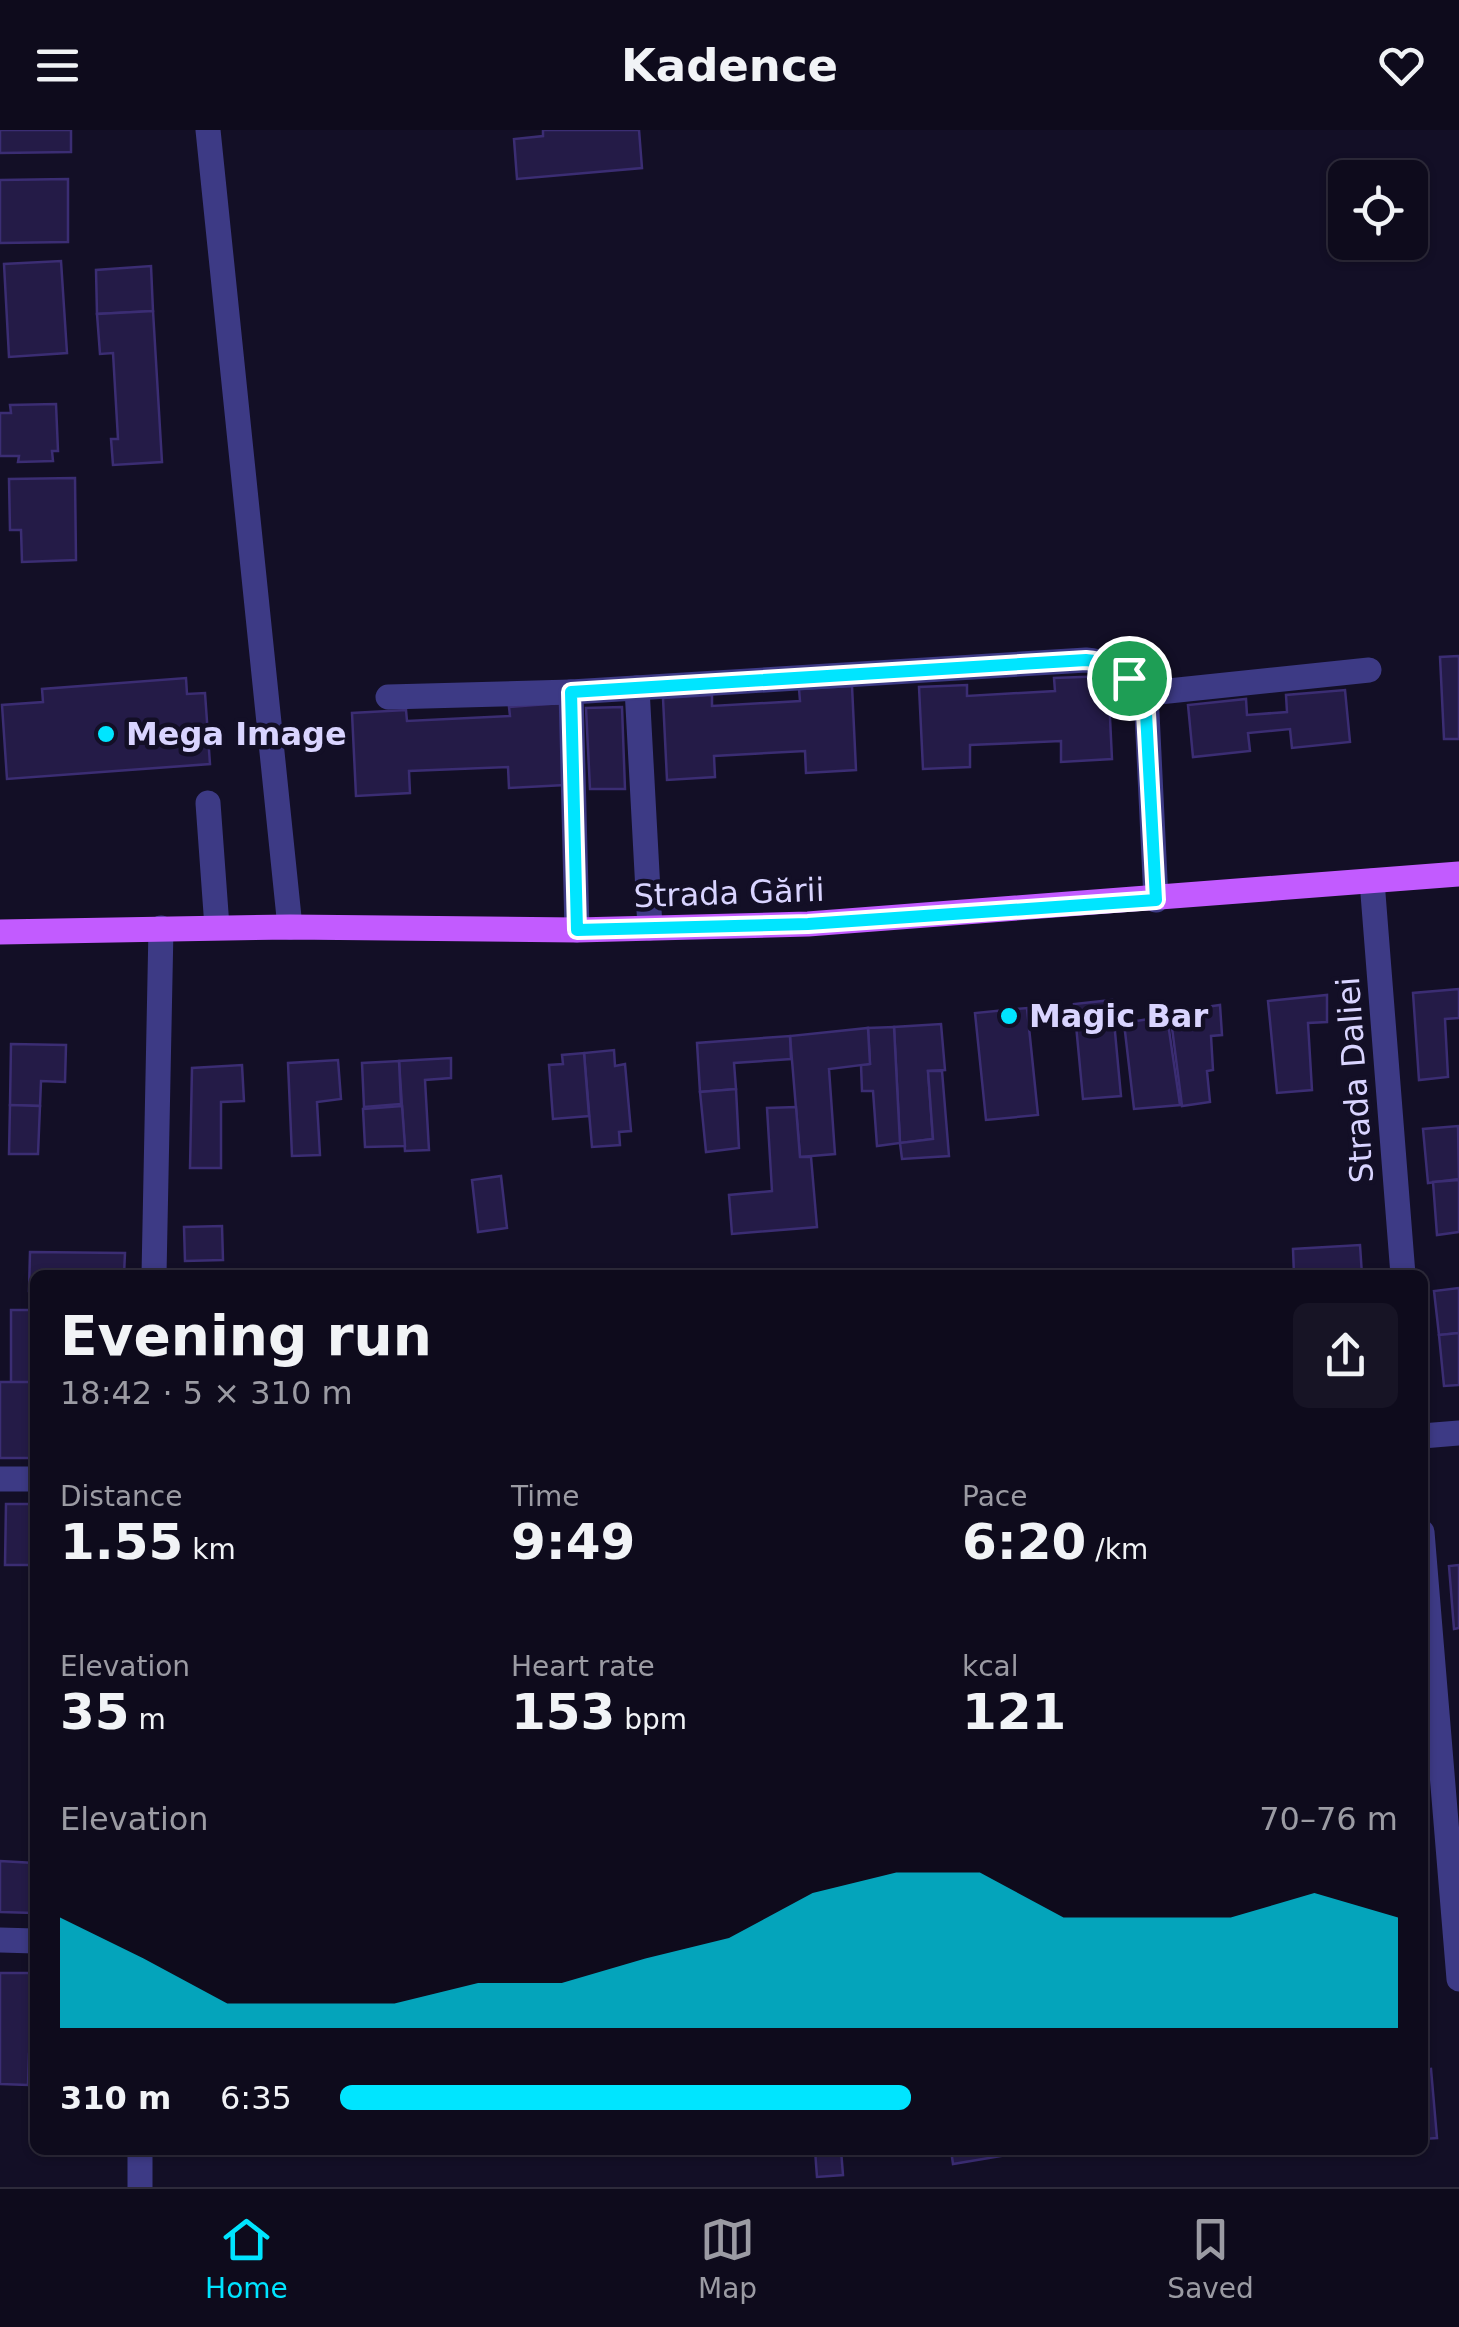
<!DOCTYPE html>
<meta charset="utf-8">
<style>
:root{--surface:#0e0b1c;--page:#171425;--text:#f1f3f6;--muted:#9b9ba3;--line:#2e2b3b;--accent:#00e5ff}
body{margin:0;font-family:"DejaVu Sans",sans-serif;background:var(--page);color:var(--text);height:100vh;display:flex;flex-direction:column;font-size:38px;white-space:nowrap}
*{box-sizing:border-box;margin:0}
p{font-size:32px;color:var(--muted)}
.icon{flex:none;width:55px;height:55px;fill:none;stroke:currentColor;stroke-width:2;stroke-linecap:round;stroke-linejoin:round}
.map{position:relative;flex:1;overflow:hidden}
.sheet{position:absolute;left:30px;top:1140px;width:1398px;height:885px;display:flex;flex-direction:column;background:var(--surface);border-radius:15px;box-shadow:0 2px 8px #0004,0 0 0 2px var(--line)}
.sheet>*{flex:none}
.fabs{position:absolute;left:1328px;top:30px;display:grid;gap:20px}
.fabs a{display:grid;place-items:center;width:100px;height:100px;border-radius:15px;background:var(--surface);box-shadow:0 2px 8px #0004,0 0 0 2px var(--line);font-size:50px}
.pin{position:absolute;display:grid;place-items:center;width:85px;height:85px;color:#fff;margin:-42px;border:5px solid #fff;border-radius:50%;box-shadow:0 2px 10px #0007}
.round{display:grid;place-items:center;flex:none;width:105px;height:105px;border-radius:15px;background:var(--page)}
.overview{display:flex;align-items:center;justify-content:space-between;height:170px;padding:0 30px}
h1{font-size:55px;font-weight:800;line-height:75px}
.metrics{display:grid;grid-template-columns:repeat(3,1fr);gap:15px;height:170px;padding:10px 30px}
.metrics div{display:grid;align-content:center}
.metrics b{font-size:50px;font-weight:800}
.metrics small{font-size:28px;font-weight:400}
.metrics p{font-size:28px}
.chart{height:280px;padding:20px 30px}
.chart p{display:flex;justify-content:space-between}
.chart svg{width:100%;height:180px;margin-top:10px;fill:var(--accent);opacity:.7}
ul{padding:0 30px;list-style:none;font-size:32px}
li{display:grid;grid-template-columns:160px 120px 1fr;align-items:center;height:75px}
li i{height:25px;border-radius:12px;background:var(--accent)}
header{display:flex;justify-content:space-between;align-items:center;height:130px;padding:0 30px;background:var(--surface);font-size:45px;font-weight:800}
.tabs{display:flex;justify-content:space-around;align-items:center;height:140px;border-top:2px solid var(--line);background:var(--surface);font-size:28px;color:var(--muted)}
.tabs a{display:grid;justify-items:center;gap:5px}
.tabs .current{color:var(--accent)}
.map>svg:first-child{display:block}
.building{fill:#241b47;stroke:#3b2d73;stroke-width:2.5}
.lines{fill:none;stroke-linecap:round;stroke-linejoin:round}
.minor{stroke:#3d3a85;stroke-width:25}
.major{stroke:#c25bff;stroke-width:25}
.route-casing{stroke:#fff;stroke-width:20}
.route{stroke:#00e5ff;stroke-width:12}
.poi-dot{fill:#00e5ff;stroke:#130f26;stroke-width:4}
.labels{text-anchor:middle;stroke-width:9;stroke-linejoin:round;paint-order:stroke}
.poi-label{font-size:32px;font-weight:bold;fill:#d9d4ff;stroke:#130f26;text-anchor:start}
.street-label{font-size:32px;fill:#d9d4ff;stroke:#130f26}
</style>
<header><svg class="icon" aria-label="menu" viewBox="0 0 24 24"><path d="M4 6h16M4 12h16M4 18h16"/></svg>Kadence<svg class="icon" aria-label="heart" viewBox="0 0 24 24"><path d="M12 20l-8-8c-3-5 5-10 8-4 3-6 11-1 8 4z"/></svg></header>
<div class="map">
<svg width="1459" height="2057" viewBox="0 0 1459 2057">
<rect width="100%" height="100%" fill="#130f26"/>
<g class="building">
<path d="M0,0H71V22L0,23Z"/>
<path d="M543,0H639L642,38L517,49L514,9L543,6Z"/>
<path d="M68,49V112L0,113V50Z"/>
<path d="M61,131L67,223L9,227L4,134Z"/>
<path d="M151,136L153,181L97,184L96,140Z"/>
<path d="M153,181L162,332L113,335L111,309H118L113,223L100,224L97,184Z"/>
<path d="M56,274L58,321H52L53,331L18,332L19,326H0V283H11L10,275Z"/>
<path d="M75,348L76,430L22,432L21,400H10L9,349Z"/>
<path d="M1459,526V609H1444L1440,527Z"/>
<path d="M1108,546L1112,629L1061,632V611L970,615V637L923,639L919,557L967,555V566L1055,561L1054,548Z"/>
<path d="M186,548L187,564L205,563L210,634L7,649L2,575L43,572L42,559Z"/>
<path d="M852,556L856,640L806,643L805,621L714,626L715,647L667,650L663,568L712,565V576L800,571L799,559Z"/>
<path d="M1345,560L1350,612L1292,618L1290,599L1248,603L1250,621L1193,627L1188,575L1246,569L1247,585L1287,582L1286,565Z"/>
<path d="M561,573L565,655L509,658L508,637L409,641L410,663L356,666L352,583L406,580L407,591L510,586L509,577Z"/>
<path d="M622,577L625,659H590L586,578Z"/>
<path d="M1459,859V888L1445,889L1448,947L1419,950L1413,863Z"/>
<path d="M1327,865V892L1308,893L1312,960L1277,963L1268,871Z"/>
<path d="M1112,870L1121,966L1083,969L1074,874Z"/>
<path d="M1220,875L1222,905L1211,906L1213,940L1207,941L1210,972L1182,976L1170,882Z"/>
<path d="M1027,878L1038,985L986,990L975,883Z"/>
<path d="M1167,886L1180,975L1134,979L1124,893Z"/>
<path d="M941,894L945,940L928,941L933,1009L900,1013L894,897Z"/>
<path d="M894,897L900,1013L877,1016L873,961H862L861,935L870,934L868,898Z"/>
<path d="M868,898L870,934L829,939L835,1024L800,1027L790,906Z"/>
<path d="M790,906L791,929L734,933L736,959L700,962L697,913Z"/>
<path d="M11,914L66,915L65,952L41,951L40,976L10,975Z"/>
<path d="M614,920L615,936L625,934L631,1001L619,1002L620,1015L592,1017L584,923Z"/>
<path d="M584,923L589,986L553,989L549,935L563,934L562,925Z"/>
<path d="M451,928V948L425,950L429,1020L405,1021L399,931Z"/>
<path d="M338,930L341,969L317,972L320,1025L292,1026L288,933Z"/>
<path d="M399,931L401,974L364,977L362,933Z"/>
<path d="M242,935L244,971L221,972V1038H190L192,938Z"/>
<path d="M928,941H942L949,1026L902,1029L900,1013L933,1009Z"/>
<path d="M736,959L739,1018L706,1022L700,962Z"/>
<path d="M10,975L40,976L38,1024H9Z"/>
<path d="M402,976L405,1016L365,1017L363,979Z"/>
<path d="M796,977L800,1027H811L817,1097L732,1104L729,1065L772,1061L767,978Z"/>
<path d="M1458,996L1459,1049L1428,1053L1423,999Z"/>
<path d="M501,1046L507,1098L478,1102L472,1050Z"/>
<path d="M1459,1050V1102L1437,1105L1433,1052Z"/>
<path d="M222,1096L223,1130L185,1131L184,1097Z"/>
<path d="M1360,1115L1362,1145H1294L1293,1119Z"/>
<path d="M30,1122L125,1123L124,1145H35V1161H29Z"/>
<path d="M1459,1158V1203L1439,1205L1434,1161Z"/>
<path d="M11,1180H35V1252L11,1253Z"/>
<path d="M1459,1203V1255L1444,1256L1439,1205Z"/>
<rect x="0" y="1252" width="35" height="76"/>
<path d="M6,1374H35V1435H5Z"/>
<path d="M1459,1435V1498L1454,1499L1449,1436Z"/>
<path d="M0,1731L34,1733V1783L0,1782Z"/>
<path d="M0,1843H35V1924H29L28,1955L0,1954Z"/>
<path d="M1431,1939L1437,2008L1422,2009V1940Z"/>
<path d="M815,2020H841L843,2045L817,2047Z"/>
<path d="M951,2020H1006L1007,2025L953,2034Z"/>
</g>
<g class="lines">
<g class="minor">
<path d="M208,0L290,797"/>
<path d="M637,558L650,798"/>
<path d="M1140,564L1369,540"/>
<path d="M388,567L571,562"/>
<path d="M208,673L217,797"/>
<path d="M1372,751L1403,1145"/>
<path d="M577,800L571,562L1086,530C1121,533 1135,551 1147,583L1156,770"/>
<path d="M154,1145L161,798"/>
<path d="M1422,1306L1459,1303"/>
<path d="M0,1349H35"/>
<path d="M1422,1402L1459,1849"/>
<path d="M0,1810L35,1811"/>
<path d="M140,2020V2057"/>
</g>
<path class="major" d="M0,802L290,797L577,800L808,794L1459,744"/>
</g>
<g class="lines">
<g class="route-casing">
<path id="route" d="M1086,530C1121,533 1135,551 1146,583L1156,770L808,794L577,800L571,562Z"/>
</g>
<use href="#route" class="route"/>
</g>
<g class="poi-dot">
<circle cx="106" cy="604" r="10"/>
<circle cx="1009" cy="886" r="10"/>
</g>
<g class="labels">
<g class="poi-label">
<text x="126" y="615">Mega Image</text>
<text x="1029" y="897">Magic Bar</text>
</g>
<g class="street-label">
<text transform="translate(729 763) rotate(-2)" y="11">Strada Gării</text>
<text transform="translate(1355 950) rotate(-94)" y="11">Strada Daliei</text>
</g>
</g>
</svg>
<div class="fabs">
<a><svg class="icon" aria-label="locate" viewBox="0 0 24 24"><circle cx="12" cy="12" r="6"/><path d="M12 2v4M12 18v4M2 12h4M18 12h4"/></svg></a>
</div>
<div class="pin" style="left:1129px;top:548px;background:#1e9e55"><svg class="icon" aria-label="arrive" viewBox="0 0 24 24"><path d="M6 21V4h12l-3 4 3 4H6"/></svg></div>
<section class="sheet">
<div class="overview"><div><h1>Evening run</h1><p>18:42 · 5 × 310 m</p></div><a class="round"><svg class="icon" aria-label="share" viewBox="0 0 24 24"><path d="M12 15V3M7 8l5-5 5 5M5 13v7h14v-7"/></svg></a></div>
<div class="metrics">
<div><p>Distance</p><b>1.55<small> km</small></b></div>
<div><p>Time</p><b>9:49</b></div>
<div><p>Pace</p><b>6:20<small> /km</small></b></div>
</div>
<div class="metrics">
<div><p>Elevation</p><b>35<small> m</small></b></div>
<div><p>Heart rate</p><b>153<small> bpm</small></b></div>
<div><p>kcal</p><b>121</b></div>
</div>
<div class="chart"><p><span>Elevation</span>70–76 m</p>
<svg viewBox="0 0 160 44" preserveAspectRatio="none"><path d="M0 44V17L10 27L20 38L30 38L40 38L50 33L60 33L70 27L80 22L90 11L100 6L110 6L120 17L130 17L140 17L150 11L160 17V44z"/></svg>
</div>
<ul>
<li><b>310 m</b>6:35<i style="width:54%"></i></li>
</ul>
</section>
</div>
<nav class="tabs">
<a class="current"><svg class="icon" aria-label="home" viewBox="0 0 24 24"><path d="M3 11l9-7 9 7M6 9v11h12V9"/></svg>Home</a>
<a><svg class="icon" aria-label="map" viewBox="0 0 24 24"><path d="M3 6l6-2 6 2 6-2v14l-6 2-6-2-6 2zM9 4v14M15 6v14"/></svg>Map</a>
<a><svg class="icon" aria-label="saved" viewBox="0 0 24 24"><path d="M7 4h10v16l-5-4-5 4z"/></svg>Saved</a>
</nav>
